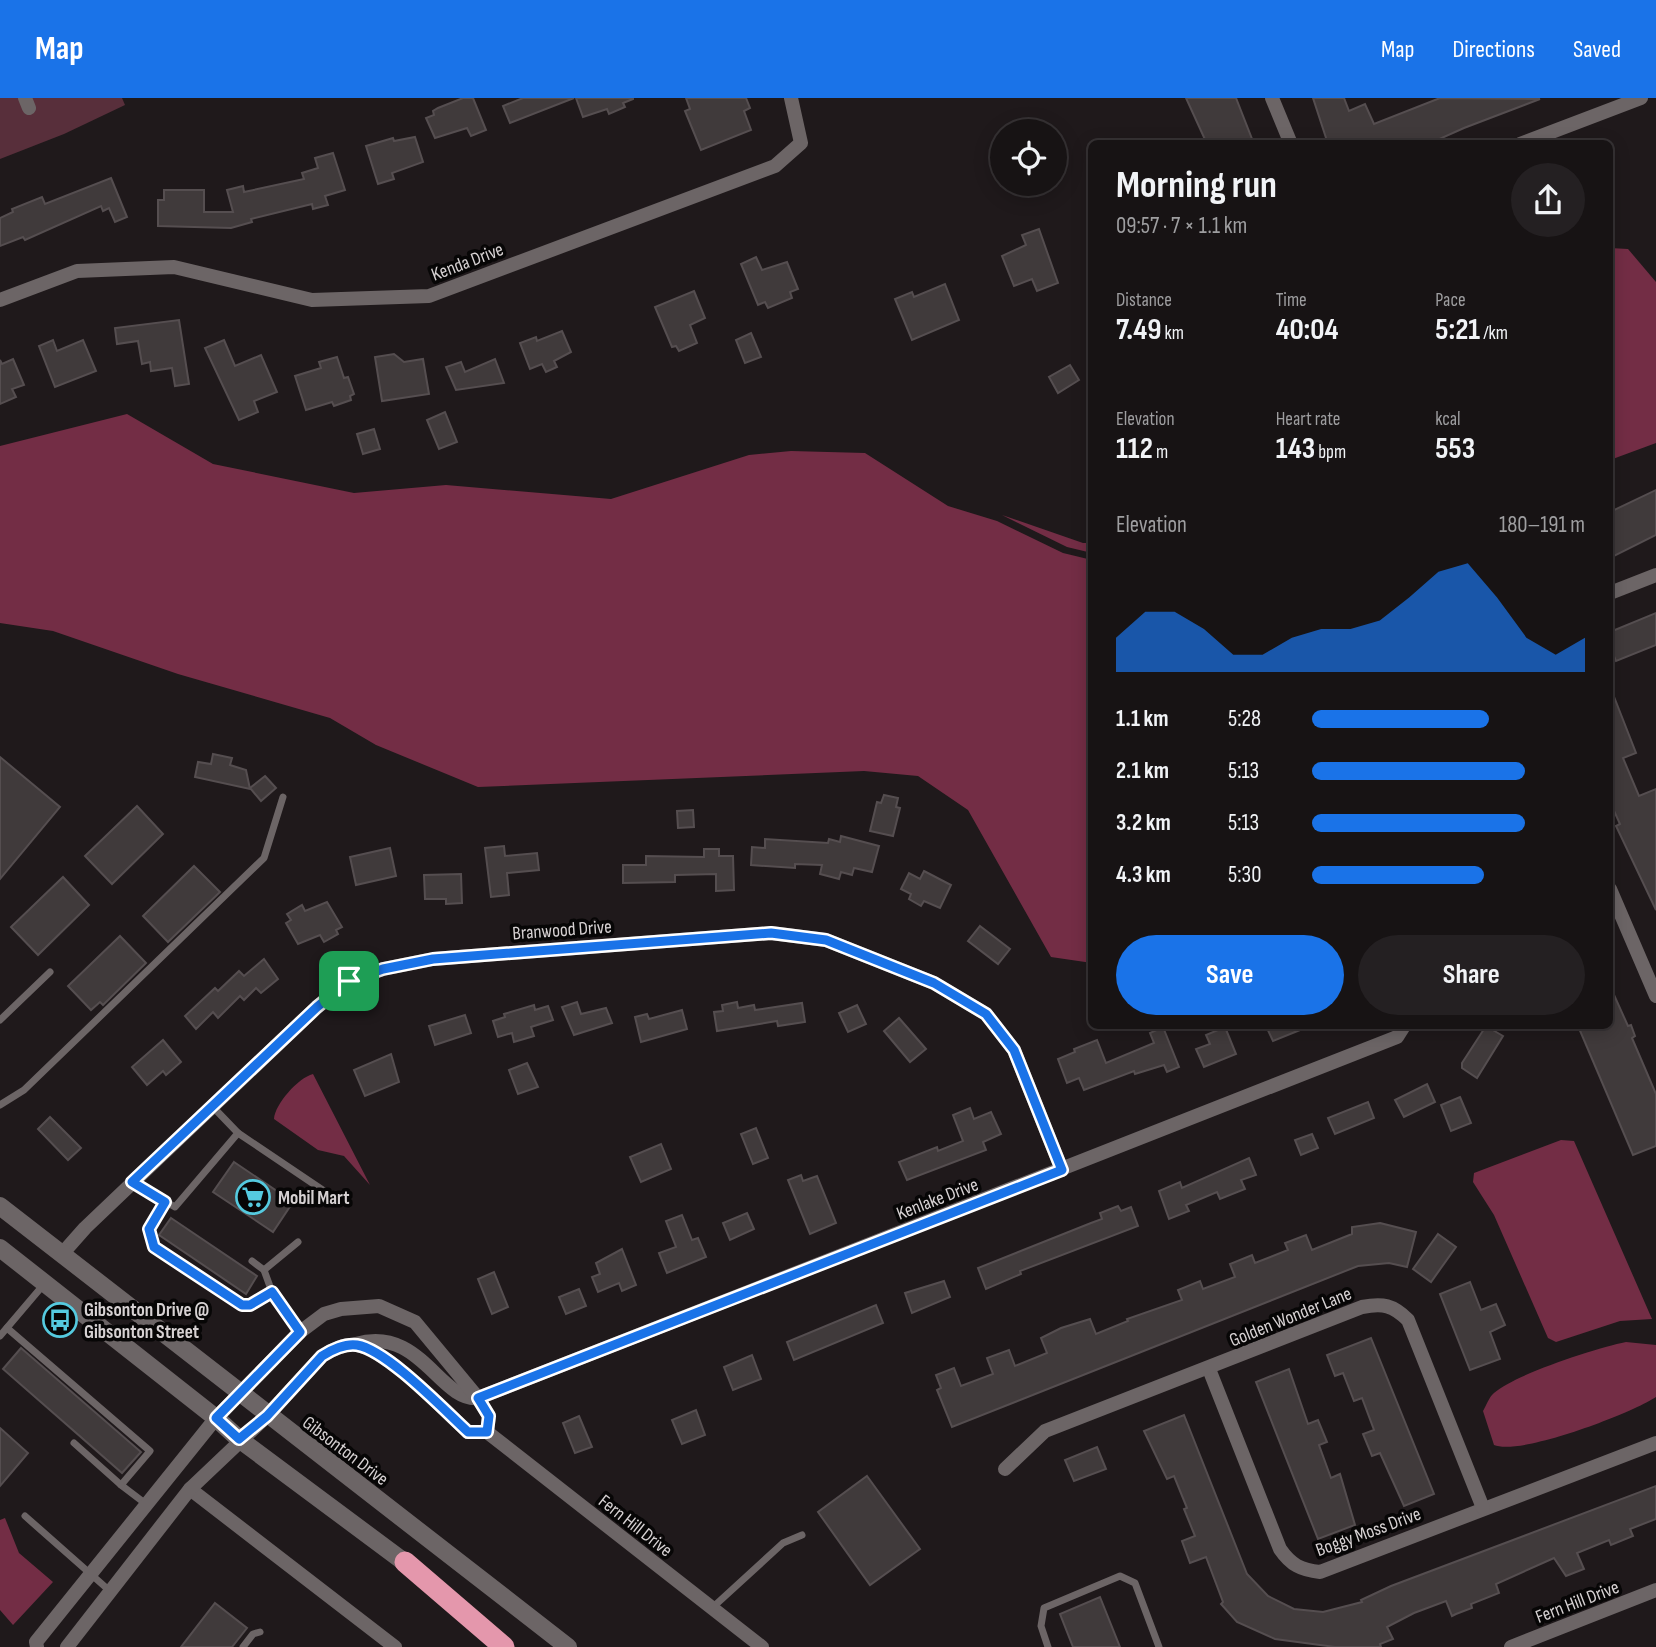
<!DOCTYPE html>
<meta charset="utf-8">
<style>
:root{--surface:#171314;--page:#242022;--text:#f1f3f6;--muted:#9e9ea0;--line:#363234;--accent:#1a73e8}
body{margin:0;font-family:"Sofia Sans Condensed",sans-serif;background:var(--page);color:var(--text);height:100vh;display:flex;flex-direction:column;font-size:26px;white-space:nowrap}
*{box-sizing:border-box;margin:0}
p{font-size:23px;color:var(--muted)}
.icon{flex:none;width:38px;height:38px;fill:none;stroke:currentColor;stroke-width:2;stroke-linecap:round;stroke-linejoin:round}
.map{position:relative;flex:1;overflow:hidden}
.side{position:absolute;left:1088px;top:42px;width:525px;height:889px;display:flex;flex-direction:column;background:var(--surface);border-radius:10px;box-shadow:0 4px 18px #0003,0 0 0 2px var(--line)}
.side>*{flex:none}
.tools{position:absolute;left:990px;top:21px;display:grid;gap:14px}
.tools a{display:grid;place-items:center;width:77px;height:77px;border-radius:50%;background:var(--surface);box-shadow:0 4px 18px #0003,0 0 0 2px var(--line);font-size:35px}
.pin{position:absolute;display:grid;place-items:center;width:60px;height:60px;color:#fff;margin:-30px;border-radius:14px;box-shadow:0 4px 10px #0006}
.round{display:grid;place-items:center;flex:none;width:74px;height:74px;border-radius:37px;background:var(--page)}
.overview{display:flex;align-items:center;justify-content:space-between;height:119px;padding:0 28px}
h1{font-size:38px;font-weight:700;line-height:52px}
.stats{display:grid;grid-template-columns:repeat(3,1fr);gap:10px;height:119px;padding:7px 28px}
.stats div{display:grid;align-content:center}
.stats b{font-size:30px;font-weight:700}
.stats small{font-size:19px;font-weight:400}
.stats p{font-size:19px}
.chart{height:196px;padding:14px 28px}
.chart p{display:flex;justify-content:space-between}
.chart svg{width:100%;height:126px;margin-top:7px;fill:var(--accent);opacity:.7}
.action{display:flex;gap:14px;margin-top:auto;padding:14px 28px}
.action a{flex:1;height:80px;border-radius:42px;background:var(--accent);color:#fff;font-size:28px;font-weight:700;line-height:80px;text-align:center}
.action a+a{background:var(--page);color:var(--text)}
ul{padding:0 28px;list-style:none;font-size:23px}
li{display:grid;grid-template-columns:112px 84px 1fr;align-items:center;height:52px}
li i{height:18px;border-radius:9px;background:var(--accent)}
header{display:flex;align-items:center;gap:42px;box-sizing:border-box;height:98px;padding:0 35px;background:var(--accent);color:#fff}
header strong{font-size:33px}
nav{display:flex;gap:38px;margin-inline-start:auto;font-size:24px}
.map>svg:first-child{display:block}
.green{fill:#582f3b}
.water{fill:#732d45}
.building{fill:#403a3b;stroke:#554e50;stroke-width:2}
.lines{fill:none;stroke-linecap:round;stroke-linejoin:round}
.service{stroke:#6c6566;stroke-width:7}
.minor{stroke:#6c6566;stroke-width:14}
.secondary{stroke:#6c6566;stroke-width:18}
.motorway{stroke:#e497ac;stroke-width:21}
.route-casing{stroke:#fff;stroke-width:14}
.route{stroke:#1a73e8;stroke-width:9}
.labels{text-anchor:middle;stroke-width:7;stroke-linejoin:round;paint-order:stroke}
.street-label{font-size:19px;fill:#d6d1d2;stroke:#070606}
.poi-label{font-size:19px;font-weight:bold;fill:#d6d1d2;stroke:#070606;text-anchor:start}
</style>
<header>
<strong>Map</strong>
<nav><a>Map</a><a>Directions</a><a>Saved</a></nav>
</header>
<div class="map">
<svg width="1656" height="1549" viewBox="0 0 1656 1549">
<rect width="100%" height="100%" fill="#1f191b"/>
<path class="green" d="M0,0H122L125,7L64,36L0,61Z"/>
<g class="water">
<path d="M1610,150L1628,151L1656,184V345L1610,362Z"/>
<path d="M127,316L213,366L354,395L446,387L611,401L749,357L791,353L865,355L948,408L997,423L1063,455L1092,462V865L1051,859L968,712L918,678L864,673L478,689L376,647L330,620L178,576L53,533L0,525V348Z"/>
<path d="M1002,417L1083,445H1092V455L1067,449Z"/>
<path d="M313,976L370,1087L344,1058L318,1052L274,1021C275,1006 298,980 313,976Z"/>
<path d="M1561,1042L1574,1043L1652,1221L1620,1223L1556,1244L1548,1240L1494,1117L1473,1084L1474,1075Z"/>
<path d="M1626,1244L1656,1247V1299C1630,1316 1520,1358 1494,1347L1483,1313C1486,1308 1489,1299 1494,1295C1516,1276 1596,1250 1626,1244Z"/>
<path d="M5,1420L19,1455L53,1484L13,1527L0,1512V1422Z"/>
</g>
<g class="building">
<path d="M463,0H473L486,32L471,38L467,30L435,40L426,20L434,17L433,13L438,10Z"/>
<path d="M523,0H574L510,25L503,8Z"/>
<path d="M576,0H633V1L623,5L625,9L609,16L607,11L583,19Z"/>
<path d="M686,0H746L750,10L744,13L751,32L701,52L685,13L690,11Z"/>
<path d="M1186,0H1236L1254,46H1207Z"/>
<path d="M1313,0H1344L1349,13L1365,6L1374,26L1440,0L1540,1L1464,30L1437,42L1438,46H1328Z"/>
<path d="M415,39L423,64L392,75L394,81L378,86L366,48L393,40L394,43Z"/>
<path d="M333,55L345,92L325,98L328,107L313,111L312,106L251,121L252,124L231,130L158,128V102H164V92H204V114H233L227,92L243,88L244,94L304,81L302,75L318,70L315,60Z"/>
<path d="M111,80L127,119L115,124L109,110L103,113L101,108L25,142L23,139L0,148V120L13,114L12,111L42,99L45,106Z"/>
<path d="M1039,131L1058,185L1037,193L1032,181L1014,188L1002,158L1026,147L1022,137Z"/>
<path d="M756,159L762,172L787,164L798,191L790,194L792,200L768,210L765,204L758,207L741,166Z"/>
<path d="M945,186L959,222L912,242L895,201L912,194L914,199Z"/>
<path d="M694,193L705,220L690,227L697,245L679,253L676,248L672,249L655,209Z"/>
<path d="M179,222L189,286L175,288L172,270L151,273L150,264L142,266L138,243L117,246L115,230Z"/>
<path d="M562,233L571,254L554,263L557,269L546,274L542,266L530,271L520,245L536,239L537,243Z"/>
<path d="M751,235L761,259L745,265L736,242Z"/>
<path d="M53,242L57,253L83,242L96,273L55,289L39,248Z"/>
<path d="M224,242L235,268L261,257L277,294L254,303L258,314L239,322L205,250Z"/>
<path d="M394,256L404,264L423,261L429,296L382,303L375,259Z"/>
<path d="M337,259L344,280L348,279L354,296L350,298L351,302L334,308L332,304L306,312L295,278L321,270L319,264Z"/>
<path d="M13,261L24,287L12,291L16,299L0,306V262L2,266Z"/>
<path d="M495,261L504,285L456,292L446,269L461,264L465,274Z"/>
<path d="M1070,267L1079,282L1058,295L1049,279Z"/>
<path d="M445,314L457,344L439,351L427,322Z"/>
<path d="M374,331L380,351L363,356L357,336Z"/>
<path d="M1656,392V437L1610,460V414Z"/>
<path d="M1656,515V547L1616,563L1610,549V534Z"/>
<path d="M1611,591L1636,655L1623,660L1639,698L1656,691V812L1616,728L1620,726L1610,704Z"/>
<path d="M213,656L232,660L230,667L246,672L250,691L195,679L198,664L211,666Z"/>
<path d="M0,659L60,709L0,781Z"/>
<path d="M265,678L276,690L261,703L250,690Z"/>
<path d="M884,697L898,700L896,709L900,710L893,738L870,733L877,704L881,705Z"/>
<path d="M137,708L163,736L112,786L85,758Z"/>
<path d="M693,712L694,729L678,730L677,713Z"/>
<path d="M841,738L879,748L872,774L854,770L852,777L841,774L839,781L820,776L822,767L795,766V770L751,767L752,749L765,750V741L828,745L829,741L840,744Z"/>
<path d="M504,748L505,758L537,755L539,772L507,775L509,797L491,799L485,750Z"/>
<path d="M390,750L396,778L356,787L350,759Z"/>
<path d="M704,751H719V758H733L734,792L716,793V776L675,777V784L623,785V767H646V758L704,759Z"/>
<path d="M194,768L220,794L168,844L143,818Z"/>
<path d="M924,773L951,787L940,810L924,803L921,808L909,801L911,796L901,791L909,775L920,781Z"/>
<path d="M461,776L462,805L446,806V801H425L424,777Z"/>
<path d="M63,779L89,807L38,857L11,829Z"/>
<path d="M327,804L342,829L336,832L338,836L324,844L320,837L298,846L286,825L291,822L287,816L302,807L305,813Z"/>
<path d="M980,828L1010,851L998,866L968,843Z"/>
<path d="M120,838L146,865L103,907L100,904L91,912L68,888Z"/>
<path d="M264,861L278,881L261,895L256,890L244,902L240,898L218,920L213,914L196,931L185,918L215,890L218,893L239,873L244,878Z"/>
<path d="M1610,888L1628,928L1631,927L1635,938L1632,940L1656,996V1048L1633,1057L1578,928H1610Z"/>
<path d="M577,904L581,916L606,910L612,925L574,937L562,909Z"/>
<path d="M737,904L738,910L754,907L755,912L802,905L805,924L778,928L777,923L717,933L714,914L723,913L722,907Z"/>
<path d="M534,907L535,912L548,908L553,922L531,929L534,938L514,944L512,935L498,939L493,923L505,919L504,916Z"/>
<path d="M857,907L866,926L848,934L839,915Z"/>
<path d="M682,912L687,931L641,944L635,919L647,916L649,921Z"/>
<path d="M465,917L471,935L435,947L429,928Z"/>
<path d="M899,920L926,951L910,964L884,933Z"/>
<path d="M1266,928H1310L1273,943Z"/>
<path d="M1486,928L1503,938L1477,980L1462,970V965Z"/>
<path d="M1163,929L1179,969L1167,974L1164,967L1135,976L1134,973L1084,992L1079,980L1067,985L1058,961L1075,954L1074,951L1097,942L1106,965L1154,945L1150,935Z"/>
<path d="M1225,929L1236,956L1204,969L1196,951L1210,946L1206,937Z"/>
<path d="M163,942L181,964L166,977L163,973L147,987L132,969Z"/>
<path d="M391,956L399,984L365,998L354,972Z"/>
<path d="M527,965L538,989L518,996L509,972Z"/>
<path d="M1427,986L1435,1004L1404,1019L1395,1002Z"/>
<path d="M1460,999L1471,1025L1451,1033L1441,1007Z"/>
<path d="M1368,1004L1374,1020L1335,1036L1328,1020Z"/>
<path d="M970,1010L974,1021L991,1014L1001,1036L983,1044L986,1052L907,1082L899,1064L937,1049L938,1053L963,1043L953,1017Z"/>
<path d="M50,1019L81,1050L68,1062L38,1031Z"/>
<path d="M756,1030L768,1060L753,1066L741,1036Z"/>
<path d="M1312,1036L1318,1050L1301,1057L1295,1042Z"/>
<path d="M661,1046L671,1071L641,1084L630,1059Z"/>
<path d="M1249,1060L1256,1077L1241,1082L1245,1091L1220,1101L1217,1094L1186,1107L1189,1113L1169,1121L1159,1093L1180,1084L1182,1090Z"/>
<path d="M234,1064L293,1104L273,1134L213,1094Z"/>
<path d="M801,1077L803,1083L817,1078L836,1125L810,1136L788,1082Z"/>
<path d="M1118,1108L1121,1113L1131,1109L1138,1128L1020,1173L1021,1176L986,1191L978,1170L1091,1125L1102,1121L1100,1115Z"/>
<path d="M747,1115L754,1131L730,1142L723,1125Z"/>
<path d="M682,1117L692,1142L698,1140L706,1159L667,1175L659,1155L676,1149L666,1123Z"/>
<path d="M171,1120L257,1178L246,1196L159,1137Z"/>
<path d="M1380,1125L1416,1134L1407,1169L1389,1165L1358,1168L952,1329L937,1292L941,1290L936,1277L954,1270L961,1288L993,1276L987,1260L1009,1252L1015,1268L1047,1255L1041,1240L1061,1230L1090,1221L1096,1236L1128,1223L1127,1221L1182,1202L1178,1192L1200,1183L1203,1191L1235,1179L1230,1166L1252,1157L1255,1165L1288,1152L1285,1145L1306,1137L1312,1152L1352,1136V1129Z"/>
<path d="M1438,1136L1456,1149L1431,1184L1413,1171Z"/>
<path d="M622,1151L636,1187L622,1193L619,1185L598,1194L592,1179L600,1176L596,1165Z"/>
<path d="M494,1174L508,1209L492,1216L478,1181Z"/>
<path d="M944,1183L950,1199L912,1215L905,1195Z"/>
<path d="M1470,1184L1481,1212L1496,1206L1505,1227L1490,1234L1500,1261L1470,1272L1440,1196Z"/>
<path d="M579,1191L586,1208L566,1216L559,1199Z"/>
<path d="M876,1207L883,1225L794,1262L787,1244Z"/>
<path d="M1371,1240L1434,1396L1404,1408L1380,1355L1372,1358L1363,1336L1374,1332L1362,1300L1354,1303L1343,1275L1335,1278L1327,1257Z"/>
<path d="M21,1250L141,1354L122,1375L3,1271Z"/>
<path d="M752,1257L761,1281L733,1292L724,1269Z"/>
<path d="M1289,1271L1308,1326L1318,1322L1327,1344L1319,1347L1331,1380L1340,1376L1355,1427L1318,1441L1256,1284Z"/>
<path d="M696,1312L705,1337L682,1346L672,1322Z"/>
<path d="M1184,1317L1247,1476L1268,1498L1294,1511L1323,1514L1362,1504L1361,1502L1391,1488L1656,1388V1421L1630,1431L1633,1438L1611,1447L1609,1442L1577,1455L1584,1471L1566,1478L1554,1460L1496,1486L1499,1495L1471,1506L1472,1510L1456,1516L1452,1518L1446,1503L1414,1515L1387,1529L1393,1541L1380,1546L1381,1549H1335L1275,1541L1237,1524L1221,1506L1223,1504L1206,1459L1190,1465L1182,1443L1195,1438L1184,1411L1187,1410L1174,1378L1167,1381L1144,1333Z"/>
<path d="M579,1318L592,1349L575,1355L563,1325Z"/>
<path d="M0,1330L28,1355L0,1388Z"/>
<path d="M1097,1349L1106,1371L1074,1383L1065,1362Z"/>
<path d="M867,1378L920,1451L870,1487L818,1414Z"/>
<path d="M1100,1499L1120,1549H1073L1060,1516Z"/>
<path d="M215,1505L247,1530L232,1549H181Z"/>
</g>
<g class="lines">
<g class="service">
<path d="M0,922L50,874"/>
<path d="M0,1007L24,992L264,760L283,699"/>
<path d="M238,1035L330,1097"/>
<path d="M132,1084L175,1109L238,1035L213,1009"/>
<path d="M165,1104L149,1131L154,1149L242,1207H250L272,1194"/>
<path d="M252,1163L264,1172L272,1194L300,1234"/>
<path d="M264,1172L298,1144"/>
<path d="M7,1230L150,1353L121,1387L146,1406"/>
<path d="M0,1238L45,1185"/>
<path d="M74,1345L121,1387"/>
<path d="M25,1418L111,1494"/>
<path d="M712,1510L783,1445L802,1437"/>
<path d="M243,1549L253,1536L260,1534"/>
<path d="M1048,1549L1041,1528L1044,1510L1120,1478L1135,1485L1159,1549"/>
</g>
<g class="minor">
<path d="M25,0L29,10"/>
<path d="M1272,0L1291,46"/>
<path d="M1520,46L1641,0"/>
<path d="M0,202L77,173L174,169L312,202L429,198L775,68L801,45L791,0"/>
<path d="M1610,495L1656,477"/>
<path d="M1610,791L1656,898"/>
<path d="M62,1156L85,1130L317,909L349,883L383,871L433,861L771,835L826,842L934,885L986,916L1014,952L1062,1072"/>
<path d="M356,1246C420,1227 440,1304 478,1300L1397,939L1404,928"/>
<path d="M1209,1271L1280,1451C1291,1467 1301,1472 1320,1474L1656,1345"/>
<path d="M1005,1371L1045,1333L1362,1209C1383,1205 1393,1207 1408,1222L1483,1410"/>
<path d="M190,1391L395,1549"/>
<path d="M37,1549L36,1544L216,1320L300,1234L324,1216L341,1211L379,1208L415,1224L478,1300L489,1318L487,1334"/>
<path d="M67,1549L190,1391L267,1318L322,1258C331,1252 346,1245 357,1247C387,1252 444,1312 468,1334H487L762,1549"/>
<path d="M1511,1549L1656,1492"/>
</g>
<g class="secondary">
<path d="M0,1108L568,1549"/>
<path d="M0,1150L216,1320L239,1341L415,1472"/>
</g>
<path class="motorway" d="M405,1464L504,1549"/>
</g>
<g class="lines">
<g class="route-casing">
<path id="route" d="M771,835L826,842L934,885L986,916L1014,952L1062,1072L478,1300L489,1318L487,1334H468C444,1312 387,1252 357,1247C346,1245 331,1252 322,1258L267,1318L239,1341L216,1320L300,1234L272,1194L250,1207H242L154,1149L149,1131L165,1104L132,1084L317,909L349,883L383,871L433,861Z"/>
</g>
<use href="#route" class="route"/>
</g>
<defs>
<g id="supermarket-ring" transform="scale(1.75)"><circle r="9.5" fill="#070606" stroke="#55cadf" stroke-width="1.5"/><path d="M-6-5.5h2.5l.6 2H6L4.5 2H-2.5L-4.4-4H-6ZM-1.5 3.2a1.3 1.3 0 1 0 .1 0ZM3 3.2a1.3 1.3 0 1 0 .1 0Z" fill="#55cadf"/></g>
<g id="bus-ring" transform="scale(1.75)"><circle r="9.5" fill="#070606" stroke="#55cadf" stroke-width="1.5"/><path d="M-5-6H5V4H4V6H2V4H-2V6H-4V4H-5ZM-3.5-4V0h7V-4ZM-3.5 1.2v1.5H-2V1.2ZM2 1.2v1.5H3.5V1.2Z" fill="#55cadf"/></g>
</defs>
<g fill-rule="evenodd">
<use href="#supermarket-ring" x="253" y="1099"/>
<use href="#bus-ring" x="60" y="1222"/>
</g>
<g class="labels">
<g class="street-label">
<text transform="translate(467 163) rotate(-21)" y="7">Kenda Drive</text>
<text transform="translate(562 831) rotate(-4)" y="7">Branwood Drive</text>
<text transform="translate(937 1100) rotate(-21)" y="7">Kenlake Drive</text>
<text transform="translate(1290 1218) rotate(-22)" y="7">Golden Wonder Lane</text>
<text transform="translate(346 1352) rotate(37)" y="7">Gibsonton Drive</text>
<text transform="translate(636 1427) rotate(38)" y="7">Fern Hill Drive</text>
<text transform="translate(1368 1433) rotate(-20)" y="7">Boggy Moss Drive</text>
<text transform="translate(1577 1503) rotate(-21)" y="7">Fern Hill Drive</text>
</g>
<g class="poi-label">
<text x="278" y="1106">Mobil Mart</text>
<text x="84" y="1218">Gibsonton Drive @<tspan x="84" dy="22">Gibsonton Street</tspan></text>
</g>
</g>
</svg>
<div class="tools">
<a><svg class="icon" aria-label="locate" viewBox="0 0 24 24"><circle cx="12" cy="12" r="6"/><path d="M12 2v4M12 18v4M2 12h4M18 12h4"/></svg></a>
</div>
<div class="pin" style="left:349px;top:883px;background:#1e9e55"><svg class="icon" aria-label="arrive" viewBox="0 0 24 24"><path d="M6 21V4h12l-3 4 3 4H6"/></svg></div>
<section class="side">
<div class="overview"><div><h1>Morning run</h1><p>09:57 · 7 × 1.1 km</p></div><a class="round"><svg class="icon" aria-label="share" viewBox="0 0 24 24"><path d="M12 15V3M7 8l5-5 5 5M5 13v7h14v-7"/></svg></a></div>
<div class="stats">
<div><p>Distance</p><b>7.49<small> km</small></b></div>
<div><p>Time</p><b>40:04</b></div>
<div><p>Pace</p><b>5:21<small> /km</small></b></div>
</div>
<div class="stats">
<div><p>Elevation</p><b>112<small> m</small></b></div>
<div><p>Heart rate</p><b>143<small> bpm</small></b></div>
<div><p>kcal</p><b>553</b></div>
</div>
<div class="chart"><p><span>Elevation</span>180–191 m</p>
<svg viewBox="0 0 160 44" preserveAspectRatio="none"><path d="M0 44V32L10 23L20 23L30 29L40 38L50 38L60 32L70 29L80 29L90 26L100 18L110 9L120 6L130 18L140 32L150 38L160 32V44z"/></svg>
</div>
<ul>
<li><b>1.1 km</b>5:28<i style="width:65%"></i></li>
<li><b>2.1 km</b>5:13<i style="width:78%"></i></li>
<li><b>3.2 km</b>5:13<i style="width:78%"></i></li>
<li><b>4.3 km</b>5:30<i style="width:63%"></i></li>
</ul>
<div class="action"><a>Save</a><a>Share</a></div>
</section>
</div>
